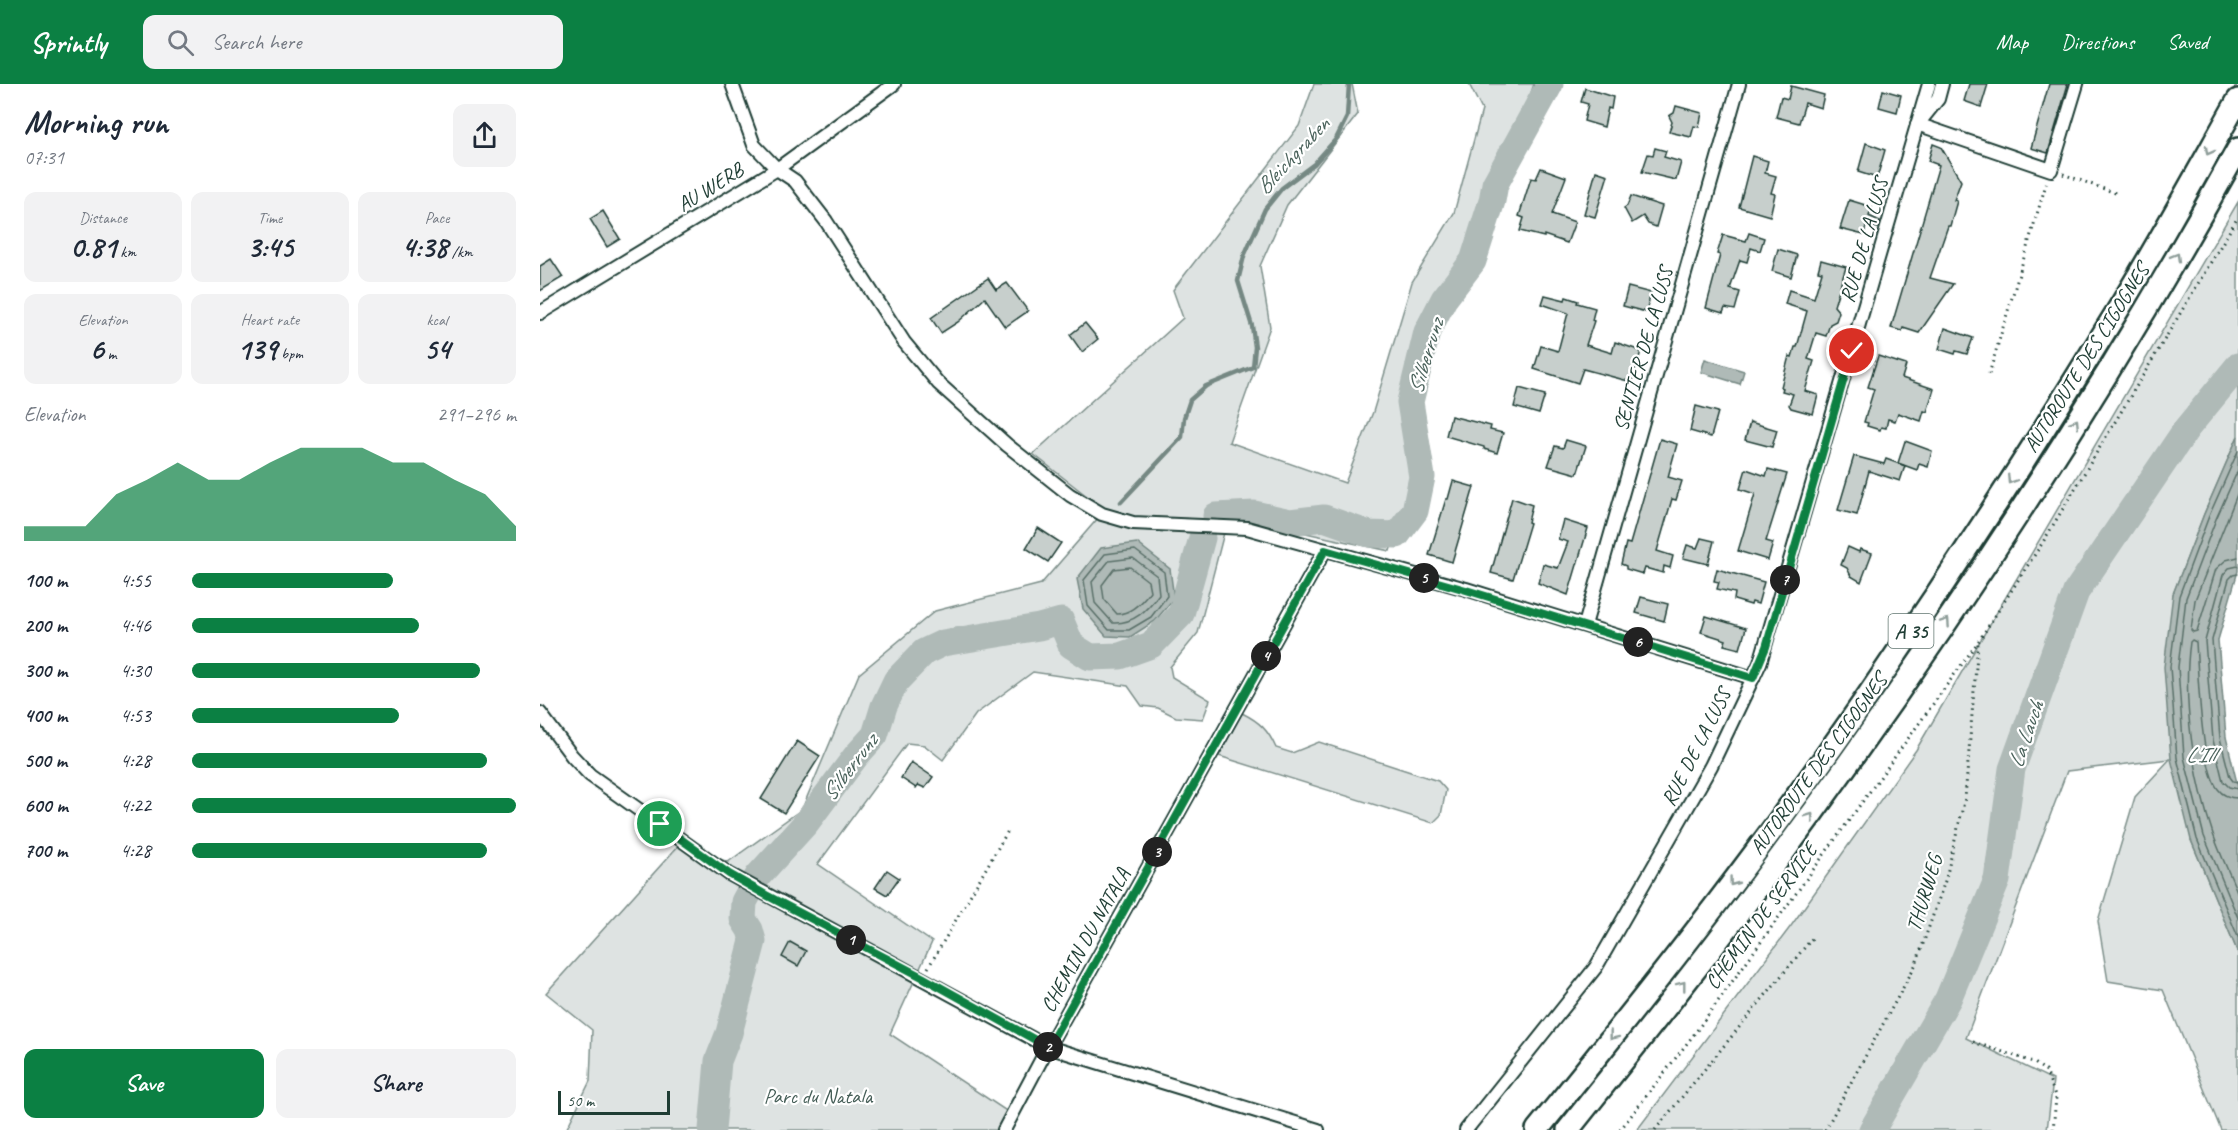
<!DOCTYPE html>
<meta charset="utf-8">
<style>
:root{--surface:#fff;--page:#f2f2f3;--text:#1f2937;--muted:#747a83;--accent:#0b8043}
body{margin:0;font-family:Caveat,sans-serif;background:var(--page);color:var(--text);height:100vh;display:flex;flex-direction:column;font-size:22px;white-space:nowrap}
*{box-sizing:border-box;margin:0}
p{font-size:20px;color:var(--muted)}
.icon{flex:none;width:33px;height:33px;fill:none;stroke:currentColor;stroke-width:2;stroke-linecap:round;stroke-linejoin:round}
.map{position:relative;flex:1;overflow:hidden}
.details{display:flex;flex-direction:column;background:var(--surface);width:540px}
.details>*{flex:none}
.scale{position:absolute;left:18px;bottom:15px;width:112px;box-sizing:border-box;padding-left:6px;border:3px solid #1f3d34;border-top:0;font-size:16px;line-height:21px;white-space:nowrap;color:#1f3d34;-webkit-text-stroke:4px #fff;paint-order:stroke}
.pin{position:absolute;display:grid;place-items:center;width:51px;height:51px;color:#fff;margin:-26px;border:3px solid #fff;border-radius:50%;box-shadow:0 2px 6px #0007}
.km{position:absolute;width:30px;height:30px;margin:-15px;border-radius:50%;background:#222;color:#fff;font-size:16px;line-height:30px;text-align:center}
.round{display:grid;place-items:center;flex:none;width:63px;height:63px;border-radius:12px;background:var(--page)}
.summary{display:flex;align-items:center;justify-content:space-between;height:102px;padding:0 24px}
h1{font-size:33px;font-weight:800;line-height:45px}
.stats{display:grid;grid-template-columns:repeat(3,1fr);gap:9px;height:102px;padding:6px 24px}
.stats div{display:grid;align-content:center;border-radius:12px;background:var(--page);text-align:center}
.stats b{font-size:30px;font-weight:800}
.stats small{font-size:16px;font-weight:400}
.stats p{font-size:16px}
.chart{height:168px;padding:12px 24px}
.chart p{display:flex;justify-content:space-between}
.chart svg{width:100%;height:108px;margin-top:6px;fill:var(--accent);opacity:.7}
.button{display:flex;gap:12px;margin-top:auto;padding:12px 24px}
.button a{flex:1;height:69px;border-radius:12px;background:var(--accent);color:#fff;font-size:24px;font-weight:800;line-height:69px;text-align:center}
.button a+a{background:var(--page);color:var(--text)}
ul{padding:0 24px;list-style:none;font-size:20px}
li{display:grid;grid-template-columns:96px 72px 1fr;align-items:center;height:45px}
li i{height:15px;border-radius:8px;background:var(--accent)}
header{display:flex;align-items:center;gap:36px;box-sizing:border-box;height:84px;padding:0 30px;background:var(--accent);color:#fff}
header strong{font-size:28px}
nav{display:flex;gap:33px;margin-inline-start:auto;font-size:21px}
.search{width:420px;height:54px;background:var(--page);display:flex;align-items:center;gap:15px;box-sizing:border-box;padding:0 21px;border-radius:12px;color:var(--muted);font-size:22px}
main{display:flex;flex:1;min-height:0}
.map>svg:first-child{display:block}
.green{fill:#dee3e2;stroke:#7e908b;stroke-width:1.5}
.water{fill:#afbab7;stroke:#758883;stroke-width:1.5}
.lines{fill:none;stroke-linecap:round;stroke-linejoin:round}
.shore{stroke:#596f68;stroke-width:1.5}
.stream{stroke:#758883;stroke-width:4.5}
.river{stroke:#afbab7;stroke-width:27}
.building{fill:#c7cfcc;stroke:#1f3d34;stroke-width:1.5}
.minor-casing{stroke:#1f3d34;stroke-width:16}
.motorway-casing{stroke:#1f3d34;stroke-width:26}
.path{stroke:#1f3d34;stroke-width:3;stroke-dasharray:1.5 4.5;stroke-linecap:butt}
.minor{stroke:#fff;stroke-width:12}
.motorway{stroke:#fff;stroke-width:21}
.oneway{stroke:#8f9e9a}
.route-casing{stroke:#fff;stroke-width:12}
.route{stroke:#0b8043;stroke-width:8}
.labels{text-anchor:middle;stroke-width:4.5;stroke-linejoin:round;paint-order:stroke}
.shield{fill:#fff;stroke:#627771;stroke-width:1.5}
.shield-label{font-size:20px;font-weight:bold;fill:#1f3d34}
.street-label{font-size:21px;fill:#1f3d34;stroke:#fff}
.park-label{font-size:21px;fill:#455e57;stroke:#fff}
.water-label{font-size:22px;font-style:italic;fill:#4a625b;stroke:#fff}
</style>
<header>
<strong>Sprintly</strong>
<div class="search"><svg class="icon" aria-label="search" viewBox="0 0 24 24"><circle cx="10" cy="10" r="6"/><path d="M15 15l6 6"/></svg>Search here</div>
<nav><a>Map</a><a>Directions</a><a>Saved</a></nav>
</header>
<main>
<section class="details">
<div class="summary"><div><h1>Morning run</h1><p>07:31</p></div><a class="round"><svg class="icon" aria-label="share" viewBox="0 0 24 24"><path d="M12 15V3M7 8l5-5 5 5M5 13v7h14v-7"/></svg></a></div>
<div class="stats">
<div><p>Distance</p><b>0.81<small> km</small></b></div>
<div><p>Time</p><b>3:45</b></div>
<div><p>Pace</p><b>4:38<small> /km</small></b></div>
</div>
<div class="stats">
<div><p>Elevation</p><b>6<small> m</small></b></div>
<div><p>Heart rate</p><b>139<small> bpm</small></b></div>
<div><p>kcal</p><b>54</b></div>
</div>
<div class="chart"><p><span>Elevation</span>291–296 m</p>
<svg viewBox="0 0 160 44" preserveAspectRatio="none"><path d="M0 44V38L10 38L20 38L30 25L40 19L50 12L60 19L70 19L80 12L90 6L100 6L110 6L120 12L130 12L140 19L150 25L160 38V44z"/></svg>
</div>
<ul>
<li><b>100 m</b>4:55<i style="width:62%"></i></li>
<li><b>200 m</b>4:46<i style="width:70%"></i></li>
<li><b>300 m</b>4:30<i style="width:89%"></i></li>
<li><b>400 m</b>4:53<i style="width:64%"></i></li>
<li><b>500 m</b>4:28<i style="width:91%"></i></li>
<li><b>600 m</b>4:22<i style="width:100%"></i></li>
<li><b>700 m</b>4:28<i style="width:91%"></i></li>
</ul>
<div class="button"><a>Save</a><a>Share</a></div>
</section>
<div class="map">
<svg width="1698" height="1046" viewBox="0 0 1698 1046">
<rect width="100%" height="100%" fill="#fff"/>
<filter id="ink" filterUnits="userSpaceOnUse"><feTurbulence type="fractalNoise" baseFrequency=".0167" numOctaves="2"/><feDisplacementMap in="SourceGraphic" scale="12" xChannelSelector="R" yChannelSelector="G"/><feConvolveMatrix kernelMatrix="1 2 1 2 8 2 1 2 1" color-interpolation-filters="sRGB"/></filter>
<g filter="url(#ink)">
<g class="green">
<path d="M774,0H812L818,30L747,121L720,182L730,243L689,358L805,399L833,328L872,198L914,129L942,26L929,0H994L933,179L867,290L881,370L850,467L747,445L686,441L658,549L630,583L632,593L670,616L663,635L636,633L618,624L602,622L588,602L493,588L436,630L403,676L384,661L367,659L278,780L392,858L350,950L468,1028L457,1046H26L50,997L52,946L6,909L140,760L188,778L262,725L319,590L395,527L501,500L565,426L493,370L643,234L633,206L759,42Z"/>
<path d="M1698,118V352L1664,430L1633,510L1651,756L1698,869V1046H1681L1623,906L1568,897L1558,837L1595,713L1630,675L1527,687L1426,954L1513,996L1507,1046H1097L1251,842L1376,666Z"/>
<path d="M702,629C720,638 728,646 736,664L752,669L779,658L898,697L906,706L901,731L893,739L679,672Z"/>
</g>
<g class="water">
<path d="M1165,275L1204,287L1200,300L1161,288Z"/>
<path d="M1698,352V487L1678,556L1686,653L1698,703V869L1651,756L1631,675L1624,583L1633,510L1664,430Z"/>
<path d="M597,459L630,485L634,514L615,537L590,553L566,552L543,525L537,495L561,464Z"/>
</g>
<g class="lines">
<g class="shore">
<path d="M1698,367L1669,432L1639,512L1630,583L1637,674L1657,755L1698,853"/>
<path d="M1698,386L1676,435L1646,514L1638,583L1644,673L1664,752L1698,834"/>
<path d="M1698,408L1655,516L1651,546L1653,548L1657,547L1676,485L1686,476L1698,473"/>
<path d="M595,466L624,488L627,512L611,533L589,546H569L548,522L544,496L565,470Z"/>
<path d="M593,474L617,492L619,510C607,526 594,540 573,539L555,519L552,498L569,477Z"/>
<path d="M1698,482L1689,484L1683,491L1665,557L1673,656L1683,697L1689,703L1698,705"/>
<path d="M590,483L608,497L610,507C602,518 591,530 577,530L564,515L562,501L574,485Z"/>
<path d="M1698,490L1693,491L1689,495L1672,556L1680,654L1690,693L1693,697L1698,698"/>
<path d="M1698,714C1690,714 1683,712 1678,705C1661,684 1658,588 1656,558L1652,556L1650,558C1642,617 1654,694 1673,750C1680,770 1690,790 1698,810"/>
</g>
<path class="stream" d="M581,418L642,353L644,334L650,316L666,302L713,283L715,263L712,242L698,197L704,172L725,125L742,104L774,80L796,55L807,33L809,0"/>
<g class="river">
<path d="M676,432L714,430L750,438L784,434L829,450L857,451L875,427L882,393L870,318L887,248L904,215L933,177L952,117L955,100L1010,0"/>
<path d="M172,1046L178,977L189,949L213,857L210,846L203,835L204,818L218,792L266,739L316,672L335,651L344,622L356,597L384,568L403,559L499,543L521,537L531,561L550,573L580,572L611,561L641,530L662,454"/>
<path d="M1332,1046L1408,915L1457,796L1472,685L1536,508L1647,344L1698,282"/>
</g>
</g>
<g class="building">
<path d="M1429,0H1448L1441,23L1424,17Z"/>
<path d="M1509,0H1528L1508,69L1491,64Z"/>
<path d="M1251,2L1284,11L1281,24L1265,19L1259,39L1236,33L1241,13L1248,15Z"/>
<path d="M1045,4L1073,13L1071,25L1068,24L1064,43L1044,37L1048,20L1041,18Z"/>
<path d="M1343,6L1361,11L1357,28L1339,23Z"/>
<path d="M1136,22L1162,29L1159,43L1154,42L1151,53L1129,48L1132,38L1129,32L1134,29Z"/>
<path d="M1326,59L1345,66L1337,94L1318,88Z"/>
<path d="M1393,60L1401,63L1421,97L1414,116L1417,117L1410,142H1408L1390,194L1413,200L1379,249L1363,244L1362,247L1351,244L1399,81L1388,77Z"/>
<path d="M1115,64L1126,67L1124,73L1141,78L1136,96L1102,88L1108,70L1113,71Z"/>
<path d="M1212,72L1228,77L1225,89L1236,92L1231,109L1235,110L1230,132L1199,123Z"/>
<path d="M1001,84L1026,93L1012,130L1035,138L1027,159L1004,151V153L980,147L984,134L979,132L991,94L996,95Z"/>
<path d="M1056,87L1068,91L1055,133L1044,130Z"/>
<path d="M1091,112L1122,122L1116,143L1108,140L1103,132L1092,139L1084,124L1087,122Z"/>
<path d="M1309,116L1332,123L1329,132L1340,137L1338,144L1326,142L1324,151L1300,145Z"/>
<path d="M63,127L80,155L67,163L50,135Z"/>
<path d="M1209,149L1224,154L1220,167L1211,164L1207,178L1200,176L1190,205L1200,208L1195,226L1185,224L1183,229L1166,224L1180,171L1177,170L1183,151L1206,157Z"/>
<path d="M1238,165L1257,171L1251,193L1232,187Z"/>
<path d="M11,175L23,193L0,207V182Z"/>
<path d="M1281,176L1306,183L1294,222L1299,228L1296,237L1290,240L1286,252L1276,249L1268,275L1274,277L1265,307L1278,311L1273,330L1251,324L1249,321L1253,310L1242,307L1243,304L1241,303L1249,272L1252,273L1255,263H1257L1267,227L1245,220L1249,206L1274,214L1282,188L1278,187Z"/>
<path d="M448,194L456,206L467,199L488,227L465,243L445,214L418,238L401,249L391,234Z"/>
<path d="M1088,203L1111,209L1106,228L1083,222Z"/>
<path d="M1005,211L1025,216L1026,213L1038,217L1037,219L1055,224L1052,236L1054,237L1046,261L1072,269L1075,258L1101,267L1092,298L1043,285L1038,299L994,285L1001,262L1018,267L1028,229L1002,220Z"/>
<path d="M545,239L558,255L542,268L530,251Z"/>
<path d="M1405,244L1433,254L1427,270L1416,267L1415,270L1399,265Z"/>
<path d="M1338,272L1366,281L1362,294L1394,305L1387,328L1384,327L1381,337L1358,329L1355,337L1348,335L1346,344L1341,343L1340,346L1327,342L1328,339L1324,338L1334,305L1328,303Z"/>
<path d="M979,304L1005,311L999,330L974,323Z"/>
<path d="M1156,322L1178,328L1171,353L1150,347Z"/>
<path d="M911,332L951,342L950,346L963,349L957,369L944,365V363L906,352Z"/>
<path d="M1210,338L1237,346L1232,363L1205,356Z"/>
<path d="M1120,355L1137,360L1128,393L1142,397L1136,416L1132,415L1117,467L1133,472L1130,484L1124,482L1123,489L1105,484L1103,490L1086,485V482L1081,480L1086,459L1090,460Z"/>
<path d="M1026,356L1046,362L1037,390L1008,382L1015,362L1023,364Z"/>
<path d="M1365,357L1392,367L1388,383L1379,380L1377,386L1358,379Z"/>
<path d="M1314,372L1344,380L1346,375L1365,382L1360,397L1329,387L1317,431L1298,426Z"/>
<path d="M1206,385L1226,392L1228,385L1247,390L1226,457L1233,459L1228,476L1198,467L1215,410L1200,405Z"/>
<path d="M913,397L934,403L912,478L889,471L906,415H908Z"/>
<path d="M972,414L992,421L988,438L990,439L973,495L951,489Z"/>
<path d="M1023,436L1048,444L1028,511L998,499L1003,480L1018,484L1028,458L1018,455Z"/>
<path d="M498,444L521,459L508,478L486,464Z"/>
<path d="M1161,454L1174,457L1168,480L1143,474L1147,461L1157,464Z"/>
<path d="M1308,463L1319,468L1320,465L1332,469L1321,498L1311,492L1307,484L1301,481Z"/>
<path d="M1177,485L1224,498L1218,520L1212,518L1211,521L1194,516L1195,509L1177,505L1179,498L1174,497Z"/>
<path d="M1101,513L1128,520L1124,537L1096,529Z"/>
<path d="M1166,532L1206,544L1200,565L1184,561L1186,556L1161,548Z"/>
<path d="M257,657L280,672L244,729L221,715Z"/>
<path d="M371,678L393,693L385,704L378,701L376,704L361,694Z"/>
<path d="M347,786L359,794L347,811L335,804Z"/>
<path d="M250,858L266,867L258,882L242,873Z"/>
</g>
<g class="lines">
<g class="minor-casing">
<g id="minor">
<path d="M192,0L214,61L237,85L255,97L286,137L364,258L398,299L467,361L530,411L562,430L593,439L707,444L926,505L1213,594"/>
<path d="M1382,35L1398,15L1402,0"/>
<path d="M1377,40L1511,86L1537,0"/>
<path d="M0,229L237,85L354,0"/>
<path d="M1045,541L1199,0"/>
<path d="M0,629L32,672L50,691L189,790L508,963L778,1046"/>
<path d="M464,1046L508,963L785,466"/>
<path d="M926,1046L1056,883L1171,682L1220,579L1389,0"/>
</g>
</g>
<g class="motorway-casing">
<g id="motorway">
<path d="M997,1046C1117,899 1235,749 1342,591C1422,474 1499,355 1573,234C1617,163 1657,89 1698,16"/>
<path d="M1028,1046C1090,968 1153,891 1212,811C1390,573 1554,325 1698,65"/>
</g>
</g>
<g class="path">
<path d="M1523,90L1578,110"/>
<path d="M1449,290L1507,97"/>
<path d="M388,884L469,745"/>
<path d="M1433,958L1493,978L1506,987L1516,1014L1513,1046"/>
<path d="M1080,1046L1155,949L1438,558L1503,458L1698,133"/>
<path d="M1115,1046L1274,852"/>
<path d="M1285,1046L1376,880L1406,794L1425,714L1438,559"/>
</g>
<use href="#minor" class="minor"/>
<use href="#motorway" class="motorway"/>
</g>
<defs><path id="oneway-chevron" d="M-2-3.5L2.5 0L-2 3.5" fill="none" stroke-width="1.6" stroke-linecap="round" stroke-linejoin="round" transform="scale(1.5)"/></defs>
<g class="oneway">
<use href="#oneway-chevron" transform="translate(1669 67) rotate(119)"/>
<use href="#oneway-chevron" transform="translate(1636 173) rotate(-60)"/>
<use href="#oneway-chevron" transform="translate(1535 339) rotate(-58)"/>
<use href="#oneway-chevron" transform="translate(1471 396) rotate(123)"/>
<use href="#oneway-chevron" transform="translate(1406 538) rotate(-56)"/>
<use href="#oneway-chevron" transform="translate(1270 733) rotate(-54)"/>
<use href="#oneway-chevron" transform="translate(1193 798) rotate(127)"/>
<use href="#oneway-chevron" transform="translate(1142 901) rotate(-52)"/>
<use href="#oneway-chevron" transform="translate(1073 952) rotate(128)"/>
</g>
</g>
<g class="lines" filter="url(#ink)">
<g class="route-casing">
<path id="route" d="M120,740L189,790L226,811L382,893L508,963L785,466L926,506L1213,594L1226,563L1312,267"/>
</g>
<use href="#route" class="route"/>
</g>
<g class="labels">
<rect class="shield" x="1348.5" y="530" width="45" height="34" rx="4.5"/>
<g class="shield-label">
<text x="1371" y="554">A 35</text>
</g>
<g class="street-label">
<text transform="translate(170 103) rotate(-32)" y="7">AU WERB</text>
<text transform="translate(1324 156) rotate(-74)" y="7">RUE DE LA LUSS</text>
<text transform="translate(1103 265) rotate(-74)" y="7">SENTIER DE LA LUSS</text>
<text transform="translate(1546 274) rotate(-58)" y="7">AUTOROUTE DES CIGOGNES</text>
<text transform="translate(1156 663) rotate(-63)" y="7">RUE DE LA LUSS</text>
<text transform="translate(1278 680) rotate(-54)" y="7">AUTOROUTE DES CIGOGNES</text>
<text transform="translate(1384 809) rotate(-73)" y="7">THURWEG</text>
<text transform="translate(1221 832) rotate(-54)" y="7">CHEMIN DE SERVICE</text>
<text transform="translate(545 856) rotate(-61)" y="7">CHEMIN DU NATALA</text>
</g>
<g class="park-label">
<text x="278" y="1019">Parc du Natala</text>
</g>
<g class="water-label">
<text transform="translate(752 71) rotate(-47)" y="8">Bleichgraben</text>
<text transform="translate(885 272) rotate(-73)" y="8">Silberrunz</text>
<text transform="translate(1485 650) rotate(-71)" y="8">La Lauch</text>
<text x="1660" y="678">L'Ill</text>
<text transform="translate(309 683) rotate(-53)" y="8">Silberrunz</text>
</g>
</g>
</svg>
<div class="scale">50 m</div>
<div class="pin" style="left:120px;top:740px;background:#1e9e55"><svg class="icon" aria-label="arrive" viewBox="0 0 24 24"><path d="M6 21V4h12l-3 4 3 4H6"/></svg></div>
<div class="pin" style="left:1312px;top:267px;background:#d93025"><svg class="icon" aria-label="check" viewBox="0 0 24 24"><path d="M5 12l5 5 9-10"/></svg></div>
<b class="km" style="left:311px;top:856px">1</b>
<b class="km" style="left:508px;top:963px">2</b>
<b class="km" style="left:617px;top:768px">3</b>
<b class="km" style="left:726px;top:572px">4</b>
<b class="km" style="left:884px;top:494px">5</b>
<b class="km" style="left:1098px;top:558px">6</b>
<b class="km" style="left:1245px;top:496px">7</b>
</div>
</main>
